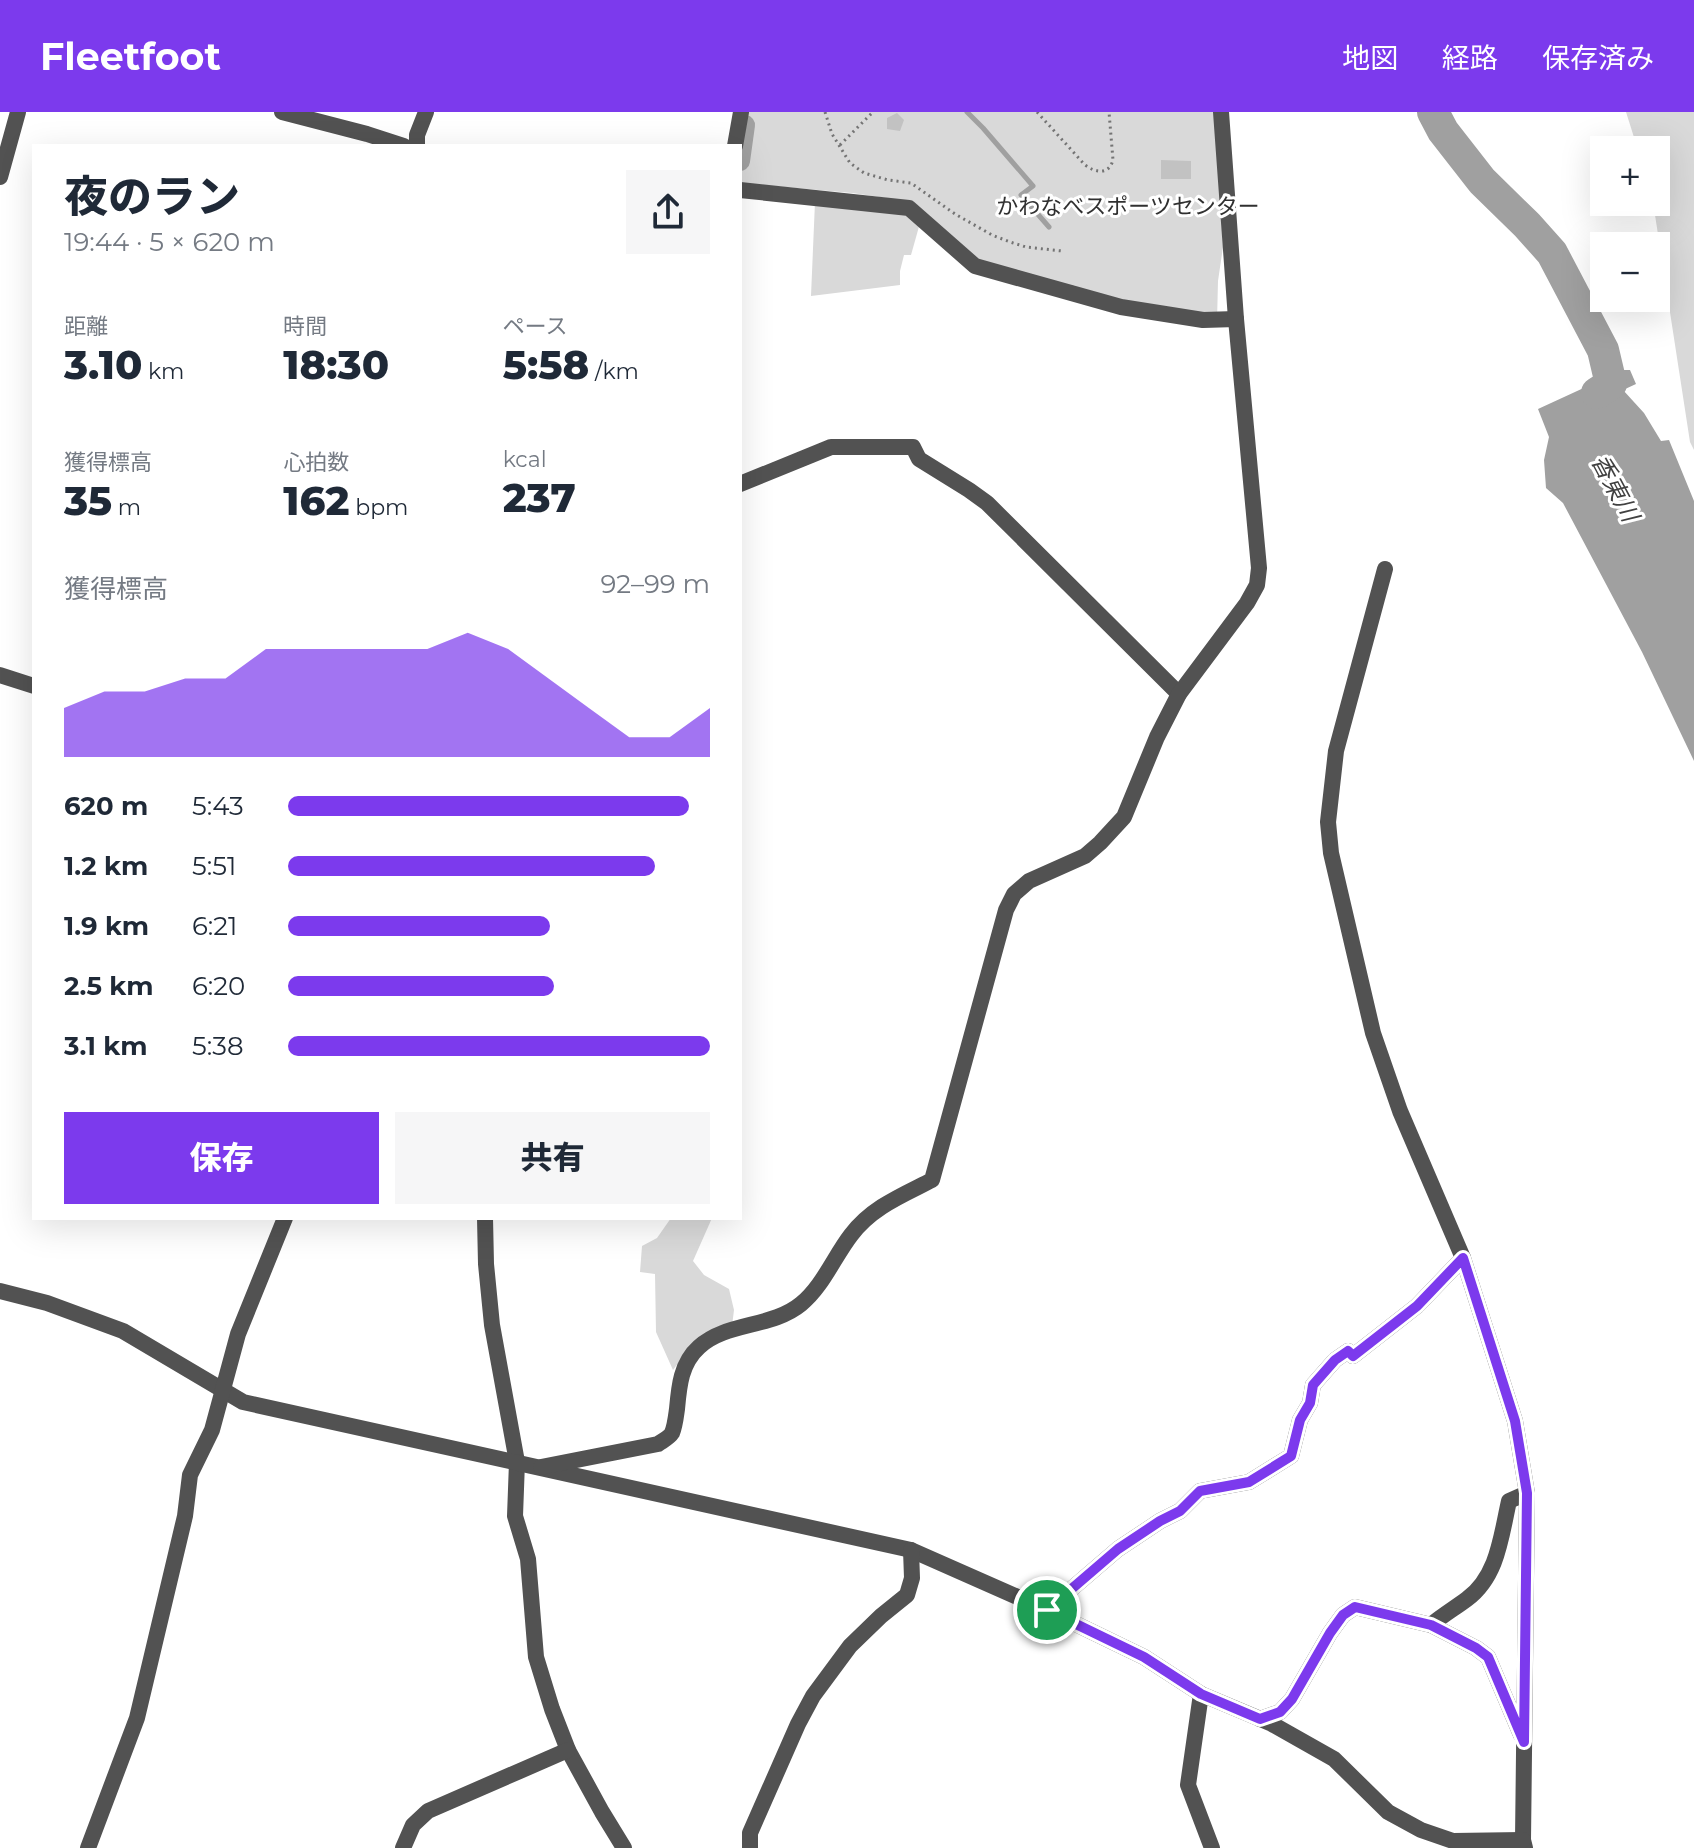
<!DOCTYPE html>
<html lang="ja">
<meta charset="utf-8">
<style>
:root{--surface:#fff;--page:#f6f6f7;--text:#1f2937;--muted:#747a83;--accent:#7c3aed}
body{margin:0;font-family:Montserrat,"Noto Sans JP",sans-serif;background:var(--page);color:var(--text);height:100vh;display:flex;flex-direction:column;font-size:30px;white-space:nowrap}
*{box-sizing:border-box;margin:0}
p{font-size:26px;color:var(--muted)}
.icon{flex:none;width:44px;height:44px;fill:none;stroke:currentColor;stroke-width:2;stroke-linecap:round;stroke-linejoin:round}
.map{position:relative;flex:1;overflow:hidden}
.panel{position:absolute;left:32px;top:32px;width:710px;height:1076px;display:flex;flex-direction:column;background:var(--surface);border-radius:0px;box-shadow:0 8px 32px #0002}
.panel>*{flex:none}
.fabs{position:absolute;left:1590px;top:24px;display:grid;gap:16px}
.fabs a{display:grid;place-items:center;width:80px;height:80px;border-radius:0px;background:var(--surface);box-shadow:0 8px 32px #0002;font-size:40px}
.pin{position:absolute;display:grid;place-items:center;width:68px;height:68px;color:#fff;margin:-34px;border:4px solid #fff;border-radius:50%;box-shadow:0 2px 8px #0007}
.round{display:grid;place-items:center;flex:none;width:84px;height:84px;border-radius:0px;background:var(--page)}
.summary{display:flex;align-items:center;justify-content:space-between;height:136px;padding:0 32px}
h1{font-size:44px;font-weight:800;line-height:60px}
.metrics{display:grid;grid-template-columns:repeat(3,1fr);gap:12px;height:136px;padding:8px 32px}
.metrics div{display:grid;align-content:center}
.metrics b{font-size:40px;font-weight:800}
.metrics small{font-size:22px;font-weight:400}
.metrics p{font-size:22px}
.chart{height:224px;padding:16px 32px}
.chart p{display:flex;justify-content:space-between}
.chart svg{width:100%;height:144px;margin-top:8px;fill:var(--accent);opacity:.7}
.primary-button{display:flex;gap:16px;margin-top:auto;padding:16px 32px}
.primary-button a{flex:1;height:92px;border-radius:0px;background:var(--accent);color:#fff;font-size:32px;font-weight:800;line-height:92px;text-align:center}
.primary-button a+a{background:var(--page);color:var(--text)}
ul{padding:0 32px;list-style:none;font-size:26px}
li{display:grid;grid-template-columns:128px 96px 1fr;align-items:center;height:60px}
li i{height:20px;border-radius:10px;background:var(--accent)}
header{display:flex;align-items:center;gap:48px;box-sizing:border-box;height:112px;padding:0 40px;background:var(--accent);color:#fff}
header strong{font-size:38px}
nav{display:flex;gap:44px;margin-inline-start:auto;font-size:28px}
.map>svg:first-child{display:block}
.green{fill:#d9d9d9}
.water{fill:#a0a0a0}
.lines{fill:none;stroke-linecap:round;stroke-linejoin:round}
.stream{stroke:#a0a0a0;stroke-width:5}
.canal{stroke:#a0a0a0;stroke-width:20}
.river{stroke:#a0a0a0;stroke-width:32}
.building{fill:#c2c2c2}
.path{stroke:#747474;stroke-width:3;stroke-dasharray:2 4;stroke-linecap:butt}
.minor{stroke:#525252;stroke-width:16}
.route-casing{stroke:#fff;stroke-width:16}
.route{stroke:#7c3aed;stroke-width:10}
.labels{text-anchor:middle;stroke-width:6;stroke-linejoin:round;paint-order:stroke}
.park-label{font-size:22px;fill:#303030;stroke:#fff}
.water-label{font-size:24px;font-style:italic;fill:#414141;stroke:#fff}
</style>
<header>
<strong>Fleetfoot</strong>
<nav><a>地図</a><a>経路</a><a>保存済み</a></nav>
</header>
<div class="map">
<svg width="1694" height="1736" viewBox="0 0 1694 1736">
<rect width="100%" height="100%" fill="#fff"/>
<g class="green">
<path d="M747,0H1215L1223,135L1218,169L1217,209L1199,210L981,152L914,90L852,81L740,71V34Z"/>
<path d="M1626,0H1694V338L1690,330L1653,90H1656V38H1638Z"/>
<path d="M815,90L906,99L920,111L911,143H904L900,159V173L811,184Z"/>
<path d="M671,1106H712L693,1149L704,1163L729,1177L734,1198L732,1214L688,1238L673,1258L656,1220L655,1162L640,1160L642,1134L657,1126Z"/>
</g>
<path class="water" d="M1605,247L1618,258H1630L1636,272L1623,278L1644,301L1661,329L1669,328L1694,389V649L1642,540L1563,391L1546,376L1544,348L1549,325L1538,297L1601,268Z"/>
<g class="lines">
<path class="stream" d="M967,0L983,16L1033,74L1021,83L1049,115"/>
<path class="canal" d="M740,49L745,13"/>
<path class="river" d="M1433,0L1443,19L1482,69L1527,113L1552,141L1603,238L1611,272L1597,281"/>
</g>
<g class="building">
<path d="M897,1L904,8L900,19L887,17V6Z"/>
<path d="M1161,48L1191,49V67H1161Z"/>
</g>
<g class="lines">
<g class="path">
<path d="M825,0L832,22L850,51L864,61L888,68L911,71L955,102L992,123L1010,130L1026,135L1062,139"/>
<path d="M1037,0L1085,53C1096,61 1109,63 1113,48L1109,0"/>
<path d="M840,33L873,0"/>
</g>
<g class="minor">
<path d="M282,0L367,22L404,34"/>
<path d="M417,34V23L426,0"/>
<path d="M735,34L741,0"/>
<path d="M0,65L18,0"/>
<path d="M740,78L909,96L975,154L1121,195L1203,208L1236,207"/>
<path d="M740,372L831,335H913L919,347L969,378L987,391L1179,582"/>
<path d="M1385,457L1336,639L1328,710L1331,741L1373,921L1400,999L1463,1146L1515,1309L1527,1381L1523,1728L1525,1736"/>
<path d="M0,563L34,574"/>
<path d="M485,1106L486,1152L492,1213L517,1350L515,1404L528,1447L536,1545L552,1597L568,1638L602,1700L624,1736"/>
<path d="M0,1179L47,1191L123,1219L243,1290L911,1438L1047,1498L1144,1545L1201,1582L1272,1612L1334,1647L1388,1700L1421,1718L1453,1729L1523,1728"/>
<path d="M541,1355L658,1332C662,1329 669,1326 672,1321C675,1314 676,1304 677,1297C679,1274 681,1251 699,1235C726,1210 772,1216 801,1192C823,1174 834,1145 851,1123C872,1095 903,1083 932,1068L1006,798L1014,782L1029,769L1085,744L1100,731L1124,705L1157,625L1179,582L1247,491L1257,473L1259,456L1236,207L1221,0"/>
<path d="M1047,1498L1118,1437L1160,1409L1180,1399L1200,1379L1249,1370L1291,1344L1300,1308L1310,1291L1313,1273L1335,1248L1348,1239L1353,1244L1417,1194L1463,1146"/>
<path d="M1431,1513L1476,1536L1488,1545L1521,1623"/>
<path d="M1201,1582L1188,1673L1212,1736"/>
<path d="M1260,1607L1280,1600L1292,1587L1330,1521L1343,1503L1355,1495L1431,1513C1443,1503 1455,1496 1467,1487C1498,1464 1501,1424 1509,1389L1527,1381"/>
<path d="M88,1736L137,1606L185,1404L190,1363L212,1318L238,1222L285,1106"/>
<path d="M403,1736L413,1713L428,1699L568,1638"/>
<path d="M750,1736V1721L798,1612L813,1584L850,1534L881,1504L907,1483L912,1466L911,1438"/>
</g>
</g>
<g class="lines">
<g class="route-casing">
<path id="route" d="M1463,1146L1515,1309L1527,1381L1524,1630L1488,1545L1476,1536L1431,1513L1355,1495L1343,1503L1330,1521L1292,1587L1280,1600L1260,1607L1201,1582L1144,1545L1047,1498L1118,1437L1160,1409L1180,1399L1200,1379L1249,1370L1291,1344L1300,1308L1310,1291L1313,1273L1335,1248L1348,1239L1353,1244L1417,1194Z"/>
</g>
<use href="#route" class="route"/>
</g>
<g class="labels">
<g class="park-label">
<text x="1128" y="102">かわなべスポーツセンター</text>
</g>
<g class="water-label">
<text transform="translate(1615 376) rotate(62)" y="8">香東川</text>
</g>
</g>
</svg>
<div class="fabs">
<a>+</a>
<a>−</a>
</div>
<div class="pin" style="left:1047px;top:1498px;background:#1e9e55"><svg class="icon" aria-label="arrive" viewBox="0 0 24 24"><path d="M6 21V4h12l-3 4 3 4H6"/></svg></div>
<section class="panel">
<div class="summary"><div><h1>夜のラン</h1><p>19:44 · 5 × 620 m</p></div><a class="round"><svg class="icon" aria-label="share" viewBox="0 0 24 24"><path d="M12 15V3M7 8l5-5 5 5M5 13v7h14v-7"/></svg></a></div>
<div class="metrics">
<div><p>距離</p><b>3.10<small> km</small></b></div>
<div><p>時間</p><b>18:30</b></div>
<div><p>ペース</p><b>5:58<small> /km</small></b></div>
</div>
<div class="metrics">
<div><p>獲得標高</p><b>35<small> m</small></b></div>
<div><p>心拍数</p><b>162<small> bpm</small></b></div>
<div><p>kcal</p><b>237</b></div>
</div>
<div class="chart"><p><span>獲得標高</span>92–99 m</p>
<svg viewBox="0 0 160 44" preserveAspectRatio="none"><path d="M0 44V29L10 24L20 24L30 20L40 20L50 11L60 11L70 11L80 11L90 11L100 6L110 11L120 20L130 29L140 38L150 38L160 29V44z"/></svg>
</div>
<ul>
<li><b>620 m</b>5:43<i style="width:95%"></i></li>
<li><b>1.2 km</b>5:51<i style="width:87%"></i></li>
<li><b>1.9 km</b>6:21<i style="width:62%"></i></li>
<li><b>2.5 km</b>6:20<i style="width:63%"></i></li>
<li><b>3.1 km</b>5:38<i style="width:100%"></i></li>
</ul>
<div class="primary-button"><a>保存</a><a>共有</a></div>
</section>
</div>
